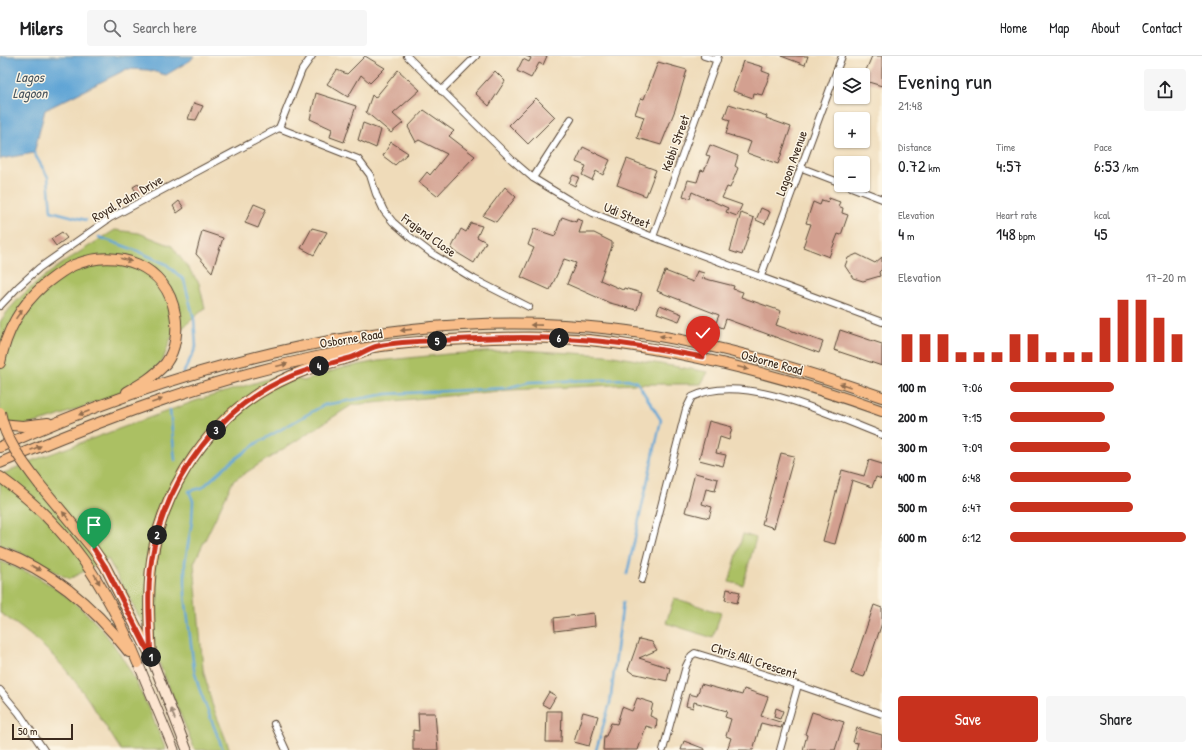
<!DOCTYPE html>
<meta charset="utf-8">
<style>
:root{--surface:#fff;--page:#f6f6f6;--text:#202124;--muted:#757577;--line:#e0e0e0;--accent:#c8321e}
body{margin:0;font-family:"Patrick Hand",sans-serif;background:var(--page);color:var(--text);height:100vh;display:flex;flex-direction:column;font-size:15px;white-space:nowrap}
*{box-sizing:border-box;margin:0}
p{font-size:13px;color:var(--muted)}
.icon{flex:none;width:22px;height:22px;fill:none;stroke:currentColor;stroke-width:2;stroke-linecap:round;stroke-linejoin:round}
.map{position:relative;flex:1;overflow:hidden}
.drawer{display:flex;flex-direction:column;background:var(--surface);width:320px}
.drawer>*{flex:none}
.fabs{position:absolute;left:834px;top:12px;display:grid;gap:8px}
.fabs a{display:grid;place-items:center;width:36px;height:36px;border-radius:4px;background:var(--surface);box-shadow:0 1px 3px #0004;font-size:20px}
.scale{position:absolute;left:12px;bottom:10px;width:61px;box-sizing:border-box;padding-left:4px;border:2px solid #3b2a1e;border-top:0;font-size:11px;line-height:14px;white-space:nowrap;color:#3b2a1e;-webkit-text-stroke:3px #fcf5e5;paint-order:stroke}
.pin{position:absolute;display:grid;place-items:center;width:34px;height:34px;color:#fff;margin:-41px -17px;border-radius:50% 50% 50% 0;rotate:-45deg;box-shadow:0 0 4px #0007}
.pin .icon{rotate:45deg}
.km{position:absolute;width:20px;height:20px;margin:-10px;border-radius:50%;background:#222;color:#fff;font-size:11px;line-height:20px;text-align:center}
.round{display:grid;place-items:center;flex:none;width:42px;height:42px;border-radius:4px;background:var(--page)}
.overview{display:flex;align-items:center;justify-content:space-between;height:68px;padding:0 16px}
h1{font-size:22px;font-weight:600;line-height:30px}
.metrics{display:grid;grid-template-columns:repeat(3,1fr);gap:6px;height:68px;padding:4px 16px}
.metrics div{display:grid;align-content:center}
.metrics b{font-size:17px;font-weight:600}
.metrics small{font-size:11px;font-weight:400}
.metrics p{font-size:11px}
.chart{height:112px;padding:8px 16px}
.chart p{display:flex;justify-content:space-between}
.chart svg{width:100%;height:72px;margin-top:4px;stroke:var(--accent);stroke-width:6}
.button{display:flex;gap:8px;margin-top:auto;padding:8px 16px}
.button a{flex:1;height:46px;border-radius:4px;background:var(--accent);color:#fff;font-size:16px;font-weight:600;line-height:46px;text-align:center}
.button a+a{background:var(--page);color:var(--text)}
ul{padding:0 16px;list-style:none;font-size:13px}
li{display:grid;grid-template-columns:64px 48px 1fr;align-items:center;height:30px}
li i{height:10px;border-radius:5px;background:var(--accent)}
header{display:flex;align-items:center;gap:24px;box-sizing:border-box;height:56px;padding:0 20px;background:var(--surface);border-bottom:1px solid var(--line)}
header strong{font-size:19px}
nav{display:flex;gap:22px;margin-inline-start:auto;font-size:14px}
.search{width:280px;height:36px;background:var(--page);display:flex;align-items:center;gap:10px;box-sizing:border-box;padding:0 14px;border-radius:4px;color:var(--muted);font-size:15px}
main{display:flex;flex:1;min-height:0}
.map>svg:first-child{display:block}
.green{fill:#abc064;stroke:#737541}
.water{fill:#5fa4d5;stroke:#4d677a}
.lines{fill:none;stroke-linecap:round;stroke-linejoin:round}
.stream{stroke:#5fa4d5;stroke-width:2.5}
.building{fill:#d3a090}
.street-casing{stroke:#564535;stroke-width:8}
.secondary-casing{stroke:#564535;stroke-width:11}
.primary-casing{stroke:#564535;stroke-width:12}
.street{stroke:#fff;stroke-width:6}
.secondary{stroke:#fce5d0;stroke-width:9}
.primary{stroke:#f8bd89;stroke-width:10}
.primary-bridge-casing{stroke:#564535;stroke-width:12;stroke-linecap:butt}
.primary-bridge{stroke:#f8bd89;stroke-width:10}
.oneway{fill:#906c4e}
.oneway2{fill:#9c8877}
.route-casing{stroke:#fff;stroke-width:8}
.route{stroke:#c8321e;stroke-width:5}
.labels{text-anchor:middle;stroke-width:3;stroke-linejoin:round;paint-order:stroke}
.street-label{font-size:13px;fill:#3b2a1e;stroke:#fcf5e5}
.water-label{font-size:14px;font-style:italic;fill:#48555e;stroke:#fcf5e5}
</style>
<header>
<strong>Milers</strong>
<div class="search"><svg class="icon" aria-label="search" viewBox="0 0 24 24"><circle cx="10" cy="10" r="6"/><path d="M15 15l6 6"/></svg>Search here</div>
<nav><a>Home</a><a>Map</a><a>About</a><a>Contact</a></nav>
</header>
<main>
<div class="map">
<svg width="882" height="694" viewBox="0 0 882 694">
<rect width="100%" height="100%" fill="#fcf5e5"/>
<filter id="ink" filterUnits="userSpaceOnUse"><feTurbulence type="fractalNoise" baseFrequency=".025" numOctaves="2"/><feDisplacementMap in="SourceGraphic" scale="8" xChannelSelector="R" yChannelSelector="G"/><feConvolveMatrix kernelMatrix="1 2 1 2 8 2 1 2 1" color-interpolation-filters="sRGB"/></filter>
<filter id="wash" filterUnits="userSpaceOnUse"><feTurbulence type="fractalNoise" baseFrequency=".012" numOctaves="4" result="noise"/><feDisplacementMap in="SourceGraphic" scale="16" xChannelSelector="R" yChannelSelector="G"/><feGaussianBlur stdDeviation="0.9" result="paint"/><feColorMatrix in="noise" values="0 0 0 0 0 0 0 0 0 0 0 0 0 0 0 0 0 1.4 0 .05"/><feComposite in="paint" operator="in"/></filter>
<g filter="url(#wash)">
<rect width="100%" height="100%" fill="#efdbb9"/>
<g class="green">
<path d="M115,174L139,177L172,190L199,227L205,252L171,282L163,304L146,322L110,341L53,362L23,370L0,365V266C23,229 78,197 115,174Z"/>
<path d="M519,294L607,299L708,316L701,328H634L509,334L352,349L233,425L194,507L203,613L212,648L230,694H195L143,568L108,503L69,523L11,492L0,489V419L34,404L195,345L281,319L304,325L338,313L378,305L448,298Z"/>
<path d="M743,478L756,482L743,529L729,526Z"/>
<path d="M0,505C13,511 27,515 39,522C113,566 135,618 166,694H121C102,665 81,629 57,604C40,586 20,570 0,557Z"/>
<path d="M674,542L721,557L713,582L666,567Z"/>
</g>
<path class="water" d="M0,0H194L191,4L166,19L148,14L127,13L45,54L34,97L0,103Z"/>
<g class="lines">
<g class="stream">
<path d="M34,97L48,121L51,155L86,164"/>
<path d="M99,181L135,194L166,208L184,224L194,263L196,291L183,318"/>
<path d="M170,354L175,404"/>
<path d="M223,694L199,632L194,613L185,539V506L192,465L193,445L189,435L202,432L226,410L257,387L324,349L387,338L507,332L529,326L628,323L637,326L661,364L627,518"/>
<path d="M596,694L610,647L623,546"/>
</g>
</g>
<g id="blocks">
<g class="building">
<path d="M365,0L385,12L370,27L361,19L348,41L327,28L337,14L347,18Z"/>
<path d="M526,0H547L543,9L539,7L531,22L517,15L523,3L529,6L531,2Z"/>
<path d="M781,0H808L805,9Z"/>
<path d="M872,0H882V30L865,25L866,20L864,19Z"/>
<path d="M743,5L763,11L762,15L770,18L762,39L754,37L753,42L733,35Z"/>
<path d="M658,6L687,14L675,54L661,89L637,82L644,61L635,58L641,42L644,43Z"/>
<path d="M398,14L420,34L393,58L403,67L391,77L366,56L372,39L375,42Z"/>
<path d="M495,15L505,25L489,50L475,37Z"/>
<path d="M316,37L356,50L344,86L330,81L332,73L310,63Z"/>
<path d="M536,42L555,61L528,88L509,69Z"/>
<path d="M194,47L203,50L196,64L188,63Z"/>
<path d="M729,48L767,60L766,62L791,71L778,108L747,97L751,86L726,78L730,64L724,62Z"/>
<path d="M424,54L454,75L449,80L475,100L437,140L419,126L427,116L430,119L447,98L419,84L416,86L408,71Z"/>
<path d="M363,67L381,74L376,92L358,84Z"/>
<path d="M391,86L408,97L395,109L383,100Z"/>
<path d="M710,89L738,100L735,110L738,112L730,132L727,131L722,142L742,149L737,160L726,156L728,152L692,136L690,142L683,140L688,124L697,126L701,114L704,115L710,100L706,99Z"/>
<path d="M583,91L610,104L603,119L596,115L592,124L582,119L586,110L576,106Z"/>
<path d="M627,103L656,114L646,140L617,129Z"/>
<path d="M573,119L579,121L575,130L569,127Z"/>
<path d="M138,128L142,134L137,137L133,131Z"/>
<path d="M505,131L516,141L496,166L483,160Z"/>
<path d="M829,142L840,146L838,150L843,152L842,157L848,159L841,179L838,178L829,201L803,191L811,168L806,167L813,146L820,149L822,144L828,146Z"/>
<path d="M179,145L184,152L177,157L173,150Z"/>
<path d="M254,148L266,153L258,172L245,167Z"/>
<path d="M761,152L770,156L765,168L756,164Z"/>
<path d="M741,157L754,162L742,199L730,195Z"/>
<path d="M562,161L576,166L577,163L583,165L579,177H594L612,186V190L600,224L623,234L624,232L642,237L637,254L610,247L567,228L576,207L564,203L550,234L521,221L534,192L528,189L534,173L555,180Z"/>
<path d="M471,167L482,170L477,181L486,186L474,207L451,193L461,173L466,176Z"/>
<path d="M312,172L327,176L314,199L301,192Z"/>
<path d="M202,175L223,182L212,216L196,198Z"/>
<path d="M62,176L67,182L56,190L51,183Z"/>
<path d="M857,198L875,207L882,201V213L879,216L880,220L863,225L853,222L845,210L848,202Z"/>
<path d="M665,215L693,226L697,215L704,217L702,222L734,230L733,233L743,236L741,241L781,255L776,269L823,286L819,297L726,263L723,272L715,269L719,259L657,235Z"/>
<path d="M660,249L682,258L679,265L657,257Z"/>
<path d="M840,274L882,288V310L834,294Z"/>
<path d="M709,365L732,371L729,384L720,381L716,397L726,399L723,410L699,404Z"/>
<path d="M781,397L794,400L774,472L762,468Z"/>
<path d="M869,404L882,408V423L876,421L872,431L852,424L835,488L823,485L842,414L864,420Z"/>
<path d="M695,417L718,423L715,435L706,433L702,448L712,451L709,462L685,456Z"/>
<path d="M727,533L740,536L737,547L725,544Z"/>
<path d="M874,549L882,552V567L864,621L851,617Z"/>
<path d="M594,557L595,570L555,575L554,562Z"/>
<path d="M639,583L652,586L657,594L639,602L670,612L667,625L632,617L628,614Z"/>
<path d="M701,628L742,639L744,633L768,641L761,660L783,667L781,672L761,667L753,694H727L731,682L726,680L731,663L725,661L727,655L694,646L693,652L686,650L689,638L697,640Z"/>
<path d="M549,636L556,640L549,652L542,648Z"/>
<path d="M637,642L653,647L650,660L657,663L656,673L646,670L638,694H603L604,680H606L611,667L617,668L622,651L632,655Z"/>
<path d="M776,652L783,655L780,663L774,661Z"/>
<path d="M547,655H562L561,686H546Z"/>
<path d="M583,656L598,660L589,690L574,686Z"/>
<path d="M812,656L844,666L835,694H803L807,679L805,678Z"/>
<path d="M418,657H435L438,694H413V674L419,675Z"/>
<path d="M857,672L882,679V694H856L858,687L853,686Z"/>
<path d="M684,685L705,693V694H681Z"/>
</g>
</g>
</g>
<g filter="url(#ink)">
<use href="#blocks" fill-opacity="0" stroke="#564535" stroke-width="1"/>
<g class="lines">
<g class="street-casing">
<g id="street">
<path d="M407,0L512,104L533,122L569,144L593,157L653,181L882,266"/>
<path d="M704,0L717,4"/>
<path d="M441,35L476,0"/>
<path d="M279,72L358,103L370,119L376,138L384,155L393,166L410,181L431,197L474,223L529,251"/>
<path d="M279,72L302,14L312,0"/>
<path d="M802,112L841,127"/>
<path d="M533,122L571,63"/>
<path d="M846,129L882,143"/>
<path d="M653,181L718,0"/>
<path d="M761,220L842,0"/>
<path d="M0,250L18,231L39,212L110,162L279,72"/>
<path d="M642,524L686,353L692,341C743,315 832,360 882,379"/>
<path d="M0,634L19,657L44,694"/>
<path d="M274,668L286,694"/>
<path d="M663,694L686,610L691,600L695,597L798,629L882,658"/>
<path d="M780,694L798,629"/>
</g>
</g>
<g class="secondary-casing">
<g id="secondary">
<path d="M151,601L187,694"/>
<path d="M138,607L174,694"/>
</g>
</g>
<g class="primary-casing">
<g id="primary">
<path d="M0,307C6,275 20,250 44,229C53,222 64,213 74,209C117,191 167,209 175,258C178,274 176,293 166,307C155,320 141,328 127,336"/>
<path d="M0,368L23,370L48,367"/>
<path d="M0,391C188,306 404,249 612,273C705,284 794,311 882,341"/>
<path d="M0,407C101,364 204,325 312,302C364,290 417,285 470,283C510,281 550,280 589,284C690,295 787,321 882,355"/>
<path d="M0,421C69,471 106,529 138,607"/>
<path d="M40,429L93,493L105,510L149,596"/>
<path d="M0,496C53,515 95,552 129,596"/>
<path d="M151,601C149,564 147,528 154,492C167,427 211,363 269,331C282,324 297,317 311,312C329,306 348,304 366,295"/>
</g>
</g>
<use href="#street" class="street"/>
<use href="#secondary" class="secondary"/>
<use href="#primary" class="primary"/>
<g class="primary-bridge-casing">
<path id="primary-bridge" d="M0,356C5,384 23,407 40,429"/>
</g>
<use href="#primary-bridge" class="primary-bridge"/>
</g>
<defs><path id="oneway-solid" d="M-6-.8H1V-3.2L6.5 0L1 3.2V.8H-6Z"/></defs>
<g class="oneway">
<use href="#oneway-solid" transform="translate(126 204) rotate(16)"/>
<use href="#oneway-solid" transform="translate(19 258) rotate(-55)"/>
<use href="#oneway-solid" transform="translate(536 269) rotate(-179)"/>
<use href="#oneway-solid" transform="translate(406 274) rotate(174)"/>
<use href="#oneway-solid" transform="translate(665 281) rotate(-170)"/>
<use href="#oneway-solid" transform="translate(282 309) rotate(-14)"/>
<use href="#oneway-solid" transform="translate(743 312) rotate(14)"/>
<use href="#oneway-solid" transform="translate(845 329) rotate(-161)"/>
<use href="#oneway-solid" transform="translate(157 345) rotate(-20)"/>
<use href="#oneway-solid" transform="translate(84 357) rotate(159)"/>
<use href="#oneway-solid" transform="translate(36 392) rotate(-23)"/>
<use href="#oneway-solid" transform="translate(66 460) rotate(-130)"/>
<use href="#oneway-solid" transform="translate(36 512) rotate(29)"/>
<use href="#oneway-solid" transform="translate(97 523) rotate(60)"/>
</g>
<use class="oneway2" href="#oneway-solid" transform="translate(173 658) rotate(-111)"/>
</g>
<g class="lines" filter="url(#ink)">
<g class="route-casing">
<path id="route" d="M94,493L105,510L151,601C149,564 146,527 154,491C170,419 220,351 289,321C309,312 329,308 350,302C360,299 368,292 378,290C401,285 426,285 450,284C495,281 541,280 587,284C626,287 665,294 703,301"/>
</g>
<use href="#route" class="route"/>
</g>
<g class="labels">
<g class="street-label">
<text transform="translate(675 87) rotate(-70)" y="5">Kebbi Street</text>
<text transform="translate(791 107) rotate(-70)" y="5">Lagoon Avenue</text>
<text transform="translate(127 142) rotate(-30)" y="5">Royal Palm Drive</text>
<text transform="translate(627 159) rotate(22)" y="5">Udi Street</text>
<text transform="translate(429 179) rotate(36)" y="5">Frajend Close</text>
<text transform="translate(351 282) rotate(-9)" y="5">Osborne Road</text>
<text transform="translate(772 306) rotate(15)" y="5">Osborne Road</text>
<text transform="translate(754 604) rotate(18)" y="5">Chris Alli Crescent</text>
</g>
<g class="water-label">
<text x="30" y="26">Lagos<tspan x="30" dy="16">Lagoon</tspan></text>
</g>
</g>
</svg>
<div class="fabs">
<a><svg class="icon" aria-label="layers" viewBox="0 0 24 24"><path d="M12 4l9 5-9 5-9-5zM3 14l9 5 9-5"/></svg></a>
<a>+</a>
<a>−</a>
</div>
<div class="scale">50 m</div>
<div class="pin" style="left:94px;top:493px;background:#1e9e55"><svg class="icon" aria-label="arrive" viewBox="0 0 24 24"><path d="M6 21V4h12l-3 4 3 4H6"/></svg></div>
<div class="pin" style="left:703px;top:301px;background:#d93025"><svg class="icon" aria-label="check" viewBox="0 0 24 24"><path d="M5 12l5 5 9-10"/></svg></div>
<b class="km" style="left:151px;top:601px">1</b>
<b class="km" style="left:157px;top:479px">2</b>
<b class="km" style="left:216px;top:374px">3</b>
<b class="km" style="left:319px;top:310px">4</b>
<b class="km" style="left:437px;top:285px">5</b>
<b class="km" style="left:559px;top:282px">6</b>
</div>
<section class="drawer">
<div class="overview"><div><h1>Evening run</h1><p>21:48</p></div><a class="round"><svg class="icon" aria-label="share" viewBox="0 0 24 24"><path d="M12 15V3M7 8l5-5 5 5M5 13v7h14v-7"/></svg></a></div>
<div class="metrics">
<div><p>Distance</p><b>0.72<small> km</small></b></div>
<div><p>Time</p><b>4:57</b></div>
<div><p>Pace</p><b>6:53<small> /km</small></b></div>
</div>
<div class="metrics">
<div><p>Elevation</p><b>4<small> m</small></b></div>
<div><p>Heart rate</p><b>148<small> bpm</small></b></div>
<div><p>kcal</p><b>45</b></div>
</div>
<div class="chart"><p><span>Elevation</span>17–20 m</p>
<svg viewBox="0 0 160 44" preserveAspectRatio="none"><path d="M5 44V27M15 44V27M25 44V27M35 44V38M45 44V38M55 44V38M65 44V27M75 44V27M85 44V38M95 44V38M105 44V38M115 44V17M125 44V6M135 44V6M145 44V17M155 44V27"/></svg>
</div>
<ul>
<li><b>100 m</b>7:06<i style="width:59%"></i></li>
<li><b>200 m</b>7:15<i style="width:54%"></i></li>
<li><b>300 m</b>7:09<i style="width:57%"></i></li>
<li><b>400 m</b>6:48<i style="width:69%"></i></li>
<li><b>500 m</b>6:47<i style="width:70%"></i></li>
<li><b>600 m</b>6:12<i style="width:100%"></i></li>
</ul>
<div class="button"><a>Save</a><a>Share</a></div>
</section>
</main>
